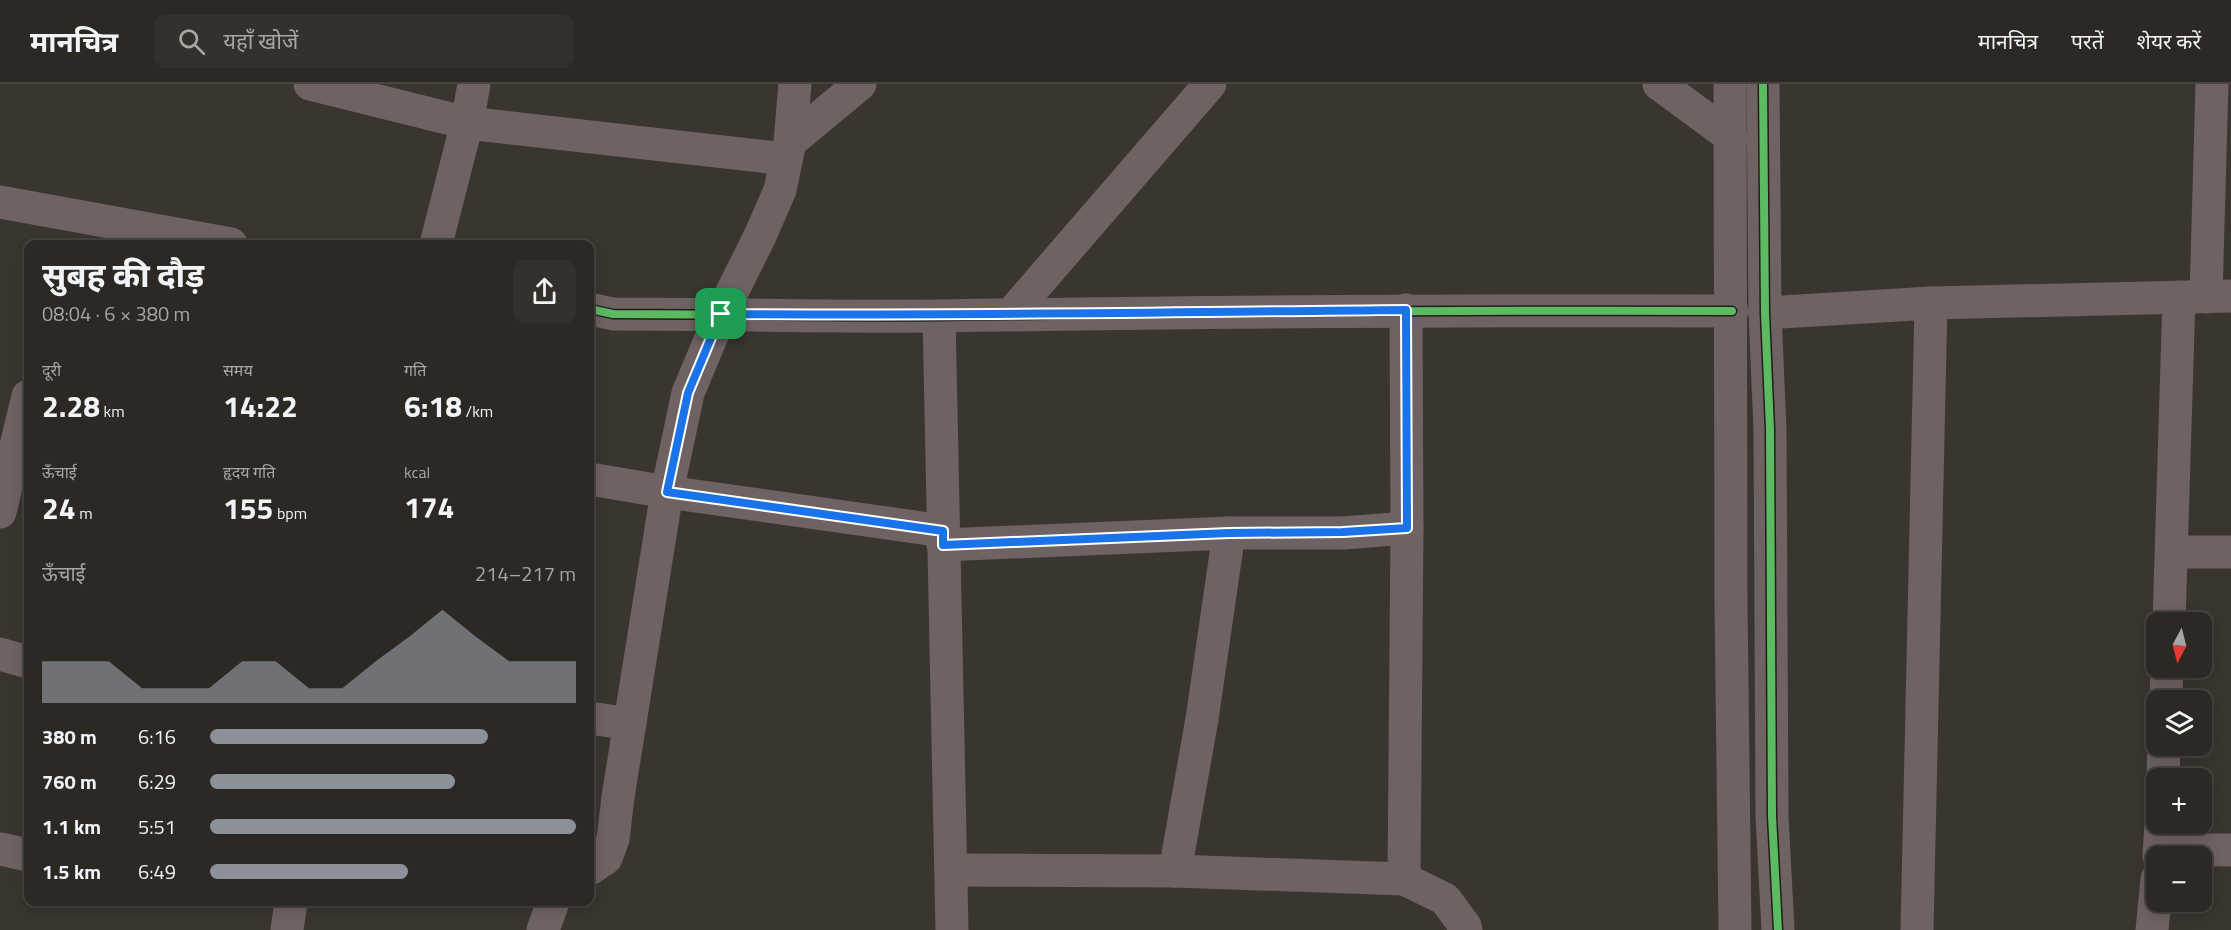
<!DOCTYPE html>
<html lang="hi">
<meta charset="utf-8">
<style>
:root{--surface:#2c2823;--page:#34302b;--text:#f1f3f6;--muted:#a6a6a6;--line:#484441;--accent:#8c9099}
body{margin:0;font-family:"Titillium Web","Noto Sans Devanagari",sans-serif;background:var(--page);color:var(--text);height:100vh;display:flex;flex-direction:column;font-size:22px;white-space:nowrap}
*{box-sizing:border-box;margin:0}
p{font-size:20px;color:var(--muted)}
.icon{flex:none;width:33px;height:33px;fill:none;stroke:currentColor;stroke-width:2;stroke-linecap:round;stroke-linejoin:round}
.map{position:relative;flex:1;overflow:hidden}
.panel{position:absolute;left:24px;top:156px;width:570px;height:666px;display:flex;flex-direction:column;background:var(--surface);border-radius:12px;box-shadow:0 3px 15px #0003,0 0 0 2px var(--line)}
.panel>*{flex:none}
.needle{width:39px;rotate:187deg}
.buttons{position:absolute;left:2146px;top:528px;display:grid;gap:12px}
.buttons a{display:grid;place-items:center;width:66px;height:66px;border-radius:12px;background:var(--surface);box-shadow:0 3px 15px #0003,0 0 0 2px var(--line);font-size:30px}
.pin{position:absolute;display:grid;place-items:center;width:51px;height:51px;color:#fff;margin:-26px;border-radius:12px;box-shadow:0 3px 9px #0006}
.round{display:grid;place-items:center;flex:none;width:63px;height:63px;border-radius:12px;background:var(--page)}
.summary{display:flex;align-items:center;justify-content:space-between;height:102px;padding:0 18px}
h1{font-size:33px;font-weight:700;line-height:45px}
.stats{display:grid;grid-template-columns:repeat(3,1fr);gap:9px;height:102px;padding:6px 18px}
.stats div{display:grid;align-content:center}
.stats b{font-size:30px;font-weight:700}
.stats small{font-size:16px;font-weight:400}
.stats p{font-size:16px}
.chart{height:168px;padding:12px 18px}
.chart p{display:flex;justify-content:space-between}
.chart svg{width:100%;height:108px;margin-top:6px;fill:var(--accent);opacity:.7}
ul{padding:0 18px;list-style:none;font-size:20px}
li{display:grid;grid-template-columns:96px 72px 1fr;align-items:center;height:45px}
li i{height:15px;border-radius:8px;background:var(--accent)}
header{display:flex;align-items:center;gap:36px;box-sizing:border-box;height:84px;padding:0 30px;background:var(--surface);border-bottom:2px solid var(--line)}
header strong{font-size:28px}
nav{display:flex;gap:33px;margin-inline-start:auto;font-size:21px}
.search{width:420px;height:54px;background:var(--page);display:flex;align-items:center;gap:15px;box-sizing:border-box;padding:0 21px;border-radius:12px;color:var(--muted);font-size:22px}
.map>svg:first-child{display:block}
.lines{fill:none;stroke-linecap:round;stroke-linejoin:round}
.minor{stroke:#6f6263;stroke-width:33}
.cycleway-casing{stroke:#221e19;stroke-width:11}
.cycleway{stroke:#5cba63;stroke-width:8}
.route-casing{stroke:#fff;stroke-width:12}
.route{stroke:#1a73e8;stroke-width:8}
</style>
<header>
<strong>मानचित्र</strong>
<div class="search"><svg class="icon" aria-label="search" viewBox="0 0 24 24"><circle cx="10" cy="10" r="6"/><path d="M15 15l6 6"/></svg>यहाँ खोजें</div>
<nav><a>मानचित्र</a><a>परतें</a><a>शेयर करें</a></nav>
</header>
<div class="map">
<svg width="2231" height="846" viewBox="0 0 2231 846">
<rect width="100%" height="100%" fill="#3a352f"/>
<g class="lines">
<g class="minor">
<path d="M310,0L467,39L786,75"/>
<path d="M1659,0L1731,53"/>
<path d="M1730,0L1731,519L1735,846"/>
<path d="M1763,0L1765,229L1770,345L1772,732L1778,846"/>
<path d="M790,58L860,0"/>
<path d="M0,118L231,160"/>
<path d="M436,160L467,39L474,0"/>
<path d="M2206,213L2212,0"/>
<path d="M590,225L613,230C722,230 831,233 939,232C1204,228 1468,226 1732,227"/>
<path d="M1012,229L1210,0"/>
<path d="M1765,229L1931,219L2231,212"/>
<path d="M939,232L952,846"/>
<path d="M590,395L667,408L943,447"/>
<path d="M0,428L28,312"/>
<path d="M1229,449H1343L1407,444L1406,226"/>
<path d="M943,461L1229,449L1202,635L1175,787"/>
<path d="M2172,468H2231"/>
<path d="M2169,538L2179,213"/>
<path d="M0,570L28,578"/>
<path d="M2166,616L2167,584"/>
<path d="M590,634L630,640"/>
<path d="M2163,694L2164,662"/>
<path d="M0,765L28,771"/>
<path d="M2160,766H2231"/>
<path d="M2159,772L2161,740"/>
<path d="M590,785L606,774L613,755L618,713L667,408L688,309L721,230L760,152L780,106L790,58L795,0"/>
<path d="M951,786L1175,787L1404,795L1445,815L1465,842L1466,846"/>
<path d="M1404,795L1407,444"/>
<path d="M287,846L291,818"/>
<path d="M543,846L553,818"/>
<path d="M1917,846L1931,219"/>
<path d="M2152,846L2157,795"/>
</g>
<g class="cycleway-casing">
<g id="cycleway">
<path d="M1763,0L1765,229L1770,345L1772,732L1778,846"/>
<path d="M590,225L613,230C722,230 831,233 939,232C1204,228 1468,226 1732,227"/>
</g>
</g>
<use href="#cycleway" class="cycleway"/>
</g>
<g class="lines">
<g class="route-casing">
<path id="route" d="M1406,226L1407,444L1343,448L1229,449L943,461V447L667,408L688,309L721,230C949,232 1178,228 1406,226Z"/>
</g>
<use href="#route" class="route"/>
</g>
</svg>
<div class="buttons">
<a><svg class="needle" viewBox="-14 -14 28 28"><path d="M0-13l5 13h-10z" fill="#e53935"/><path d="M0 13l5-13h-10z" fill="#a6a6a6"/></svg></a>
<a><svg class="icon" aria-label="layers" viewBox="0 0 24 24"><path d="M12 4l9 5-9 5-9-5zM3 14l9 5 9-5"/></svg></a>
<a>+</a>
<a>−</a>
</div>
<div class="pin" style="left:721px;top:230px;background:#1e9e55"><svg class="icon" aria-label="arrive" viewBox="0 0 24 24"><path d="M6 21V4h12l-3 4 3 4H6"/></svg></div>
<section class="panel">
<div class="summary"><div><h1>सुबह की दौड़</h1><p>08:04 · 6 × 380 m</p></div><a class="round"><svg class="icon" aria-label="share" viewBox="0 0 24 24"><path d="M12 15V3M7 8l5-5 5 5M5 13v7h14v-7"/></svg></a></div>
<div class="stats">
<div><p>दूरी</p><b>2.28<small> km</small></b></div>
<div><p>समय</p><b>14:22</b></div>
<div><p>गति</p><b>6:18<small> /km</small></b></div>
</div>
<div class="stats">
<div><p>ऊँचाई</p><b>24<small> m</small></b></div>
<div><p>हृदय गति</p><b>155<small> bpm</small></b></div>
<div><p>kcal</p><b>174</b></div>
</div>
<div class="chart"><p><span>ऊँचाई</span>214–217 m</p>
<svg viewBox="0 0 160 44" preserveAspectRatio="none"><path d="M0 44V27L10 27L20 27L30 38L40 38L50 38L60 27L70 27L80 38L90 38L100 27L110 17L120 6L130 17L140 27L150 27L160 27V44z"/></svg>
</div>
<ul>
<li><b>380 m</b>6:16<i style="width:76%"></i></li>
<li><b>760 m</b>6:29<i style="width:67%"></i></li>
<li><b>1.1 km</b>5:51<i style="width:100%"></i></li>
<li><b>1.5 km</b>6:49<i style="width:54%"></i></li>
</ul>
</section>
</div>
